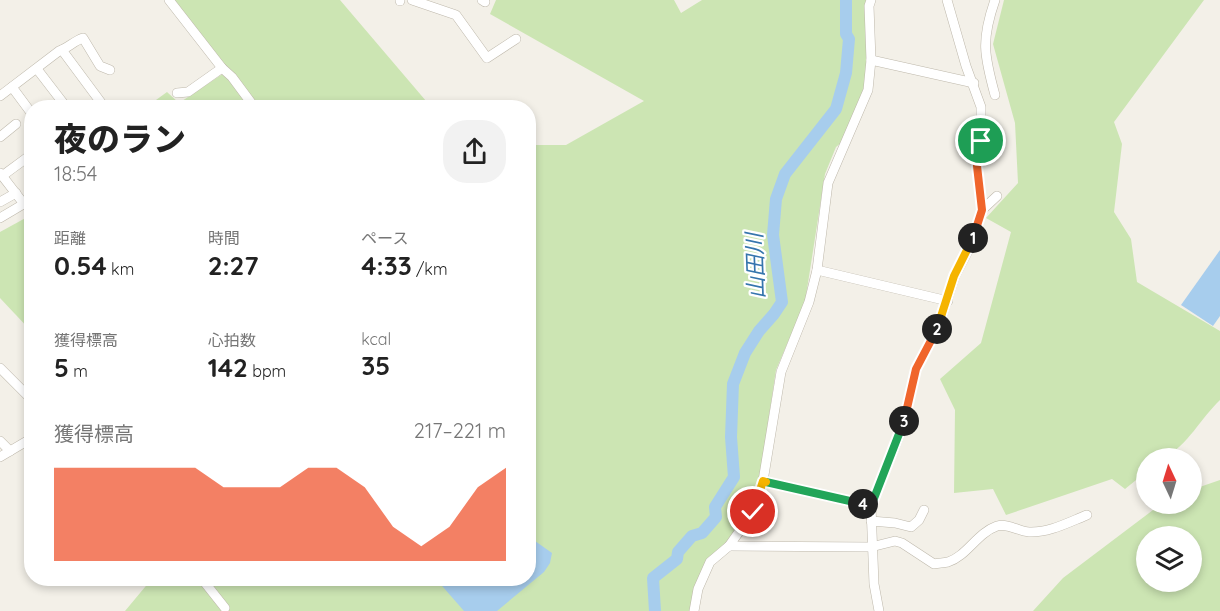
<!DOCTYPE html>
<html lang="ja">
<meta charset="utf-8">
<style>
:root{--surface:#fff;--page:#f2f2f2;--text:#222;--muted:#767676;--accent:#ef4b23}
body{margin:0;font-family:Quicksand,"Noto Sans JP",sans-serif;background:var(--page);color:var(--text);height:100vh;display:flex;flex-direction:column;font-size:22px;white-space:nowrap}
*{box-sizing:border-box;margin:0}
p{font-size:20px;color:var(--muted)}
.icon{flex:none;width:33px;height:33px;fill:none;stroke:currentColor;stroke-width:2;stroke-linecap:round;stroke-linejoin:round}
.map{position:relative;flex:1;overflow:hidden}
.drawer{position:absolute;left:24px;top:100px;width:512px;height:486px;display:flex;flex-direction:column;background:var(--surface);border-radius:24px;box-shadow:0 3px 9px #0003}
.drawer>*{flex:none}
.needle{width:39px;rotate:356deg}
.controls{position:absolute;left:1136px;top:448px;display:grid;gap:12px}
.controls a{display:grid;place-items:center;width:66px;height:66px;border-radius:50%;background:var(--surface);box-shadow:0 3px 9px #0003;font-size:30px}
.pin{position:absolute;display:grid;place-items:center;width:51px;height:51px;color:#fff;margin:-26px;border:3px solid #fff;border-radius:50%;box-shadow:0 2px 6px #0007}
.km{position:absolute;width:30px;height:30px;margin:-15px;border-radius:50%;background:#222;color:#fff;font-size:16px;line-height:30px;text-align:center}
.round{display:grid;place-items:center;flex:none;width:63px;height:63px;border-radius:24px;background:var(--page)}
.headline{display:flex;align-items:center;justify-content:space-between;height:102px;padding:0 30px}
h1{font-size:33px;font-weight:800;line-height:45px}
.metrics{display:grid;grid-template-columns:repeat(3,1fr);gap:9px;height:102px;padding:6px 30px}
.metrics div{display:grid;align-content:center}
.metrics b{font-size:26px;font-weight:800}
.metrics small{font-size:16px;font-weight:400}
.metrics p{font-size:16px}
.chart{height:168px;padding:12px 30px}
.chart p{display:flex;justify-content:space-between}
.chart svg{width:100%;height:108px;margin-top:6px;fill:var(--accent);opacity:.7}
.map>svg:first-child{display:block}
.green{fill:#cce5b3;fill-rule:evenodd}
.water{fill:#a7cded}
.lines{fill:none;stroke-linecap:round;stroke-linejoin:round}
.river{stroke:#a7cded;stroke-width:12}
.minor-casing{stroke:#beb8ab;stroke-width:10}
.minor{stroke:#fff;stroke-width:9}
.split-1-casing{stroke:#fff;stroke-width:12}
.split-2-casing{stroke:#fff;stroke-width:12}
.split-3-casing{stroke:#fff;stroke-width:12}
.split-4-casing{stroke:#fff;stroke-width:12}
.split-5-casing{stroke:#fff;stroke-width:12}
.split-6-casing{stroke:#fff;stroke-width:12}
.split-1{stroke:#f0652b;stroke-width:8}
.split-2{stroke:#f5b400;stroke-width:8}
.split-3{stroke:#f0652b;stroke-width:8}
.split-4{stroke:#22a559;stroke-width:8}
.split-5{stroke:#22a559;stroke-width:8}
.split-6{stroke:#f5b400;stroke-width:8}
.labels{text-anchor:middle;stroke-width:4.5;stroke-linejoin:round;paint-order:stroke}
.water-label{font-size:22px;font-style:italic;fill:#3575ad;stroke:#fff}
</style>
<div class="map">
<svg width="1220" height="611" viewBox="0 0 1220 611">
<rect width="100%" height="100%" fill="#f3f0e8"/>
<g class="green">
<path d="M174,0H340L432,108H145L167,92L179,103L227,71Z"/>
<path d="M496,0H674L681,13L702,0H868V42L864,89L842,142L836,147L825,174L805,302L776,370L759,482L750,511L695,586L690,611H125L150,581L149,579H528V145H566L644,101L490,14Z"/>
<path d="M1004,0H1204L1114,122L1122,144L1114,212L1131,239L1137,282L1220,331V400C1201,418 1188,445 1164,458C1160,460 1152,459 1146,459V472L1125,489L1112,479L1006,515L993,489L954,493L955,410L940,379L981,343L1011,232L986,218L1018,183L1015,123L993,44Z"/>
<path d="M31,215V331L0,298V232Z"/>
<path d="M1220,480V611H1033L1063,578L1161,504H1191V490ZM1146,537H1191V582H1146Z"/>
</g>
<g class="water">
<path d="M1220,250V316L1213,326L1181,305Z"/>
<path d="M528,536L552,553L550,563L544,572L497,611H464L436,579H528Z"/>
</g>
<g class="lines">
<path class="river" d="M655,611L653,578L677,559L678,552L692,536L702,533L716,517L715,507L734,477L731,437L733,384L745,353L759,331L774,314L782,302L773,235L776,199L785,174L836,109L846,73L849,39L846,34V0"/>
<g class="minor-casing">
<g id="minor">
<path d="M169,0L222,68L232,77L255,108"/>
<path d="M400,0V1"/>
<path d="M412,0L456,15L487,58L516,39"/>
<path d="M482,0L485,2"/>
<path d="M62,50L105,108"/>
<path d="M871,60L974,83"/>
<path d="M37,69L67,108"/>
<path d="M12,87L32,114"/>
<path d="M177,93L188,92L222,68"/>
<path d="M995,95C984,55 981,40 995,0"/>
<path d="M0,96L59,51C68,48 74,41 83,38L100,66L110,70"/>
<path d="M0,137L16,124"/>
<path d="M0,173L24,204"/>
<path d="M2,176L32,154"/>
<path d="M0,202L16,193"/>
<path d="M982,210L997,196"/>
<path d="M0,218L32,199"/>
<path d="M817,270L948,301"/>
<path d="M0,368L32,400"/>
<path d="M0,441L10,451"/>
<path d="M0,457L32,438"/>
<path d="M763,481L871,506"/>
<path d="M871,521L895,523L911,527L919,520L924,510"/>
<path d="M729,546L871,547L895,541L902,543L934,564C938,563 943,563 948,562C967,556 977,533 997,526C1008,523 1018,531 1029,532C1049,533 1069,522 1087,515"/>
<path d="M202,579L225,608"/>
<path d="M694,611L698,589L710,562L729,546L753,512L763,481L781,372L809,302L817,270L828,183L868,90L871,60L869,6L871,0"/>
<path d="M879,611L874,584L871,506L900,434L916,369L937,331L955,276L970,247L982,210L977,166L981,141V107L966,66L947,0"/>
</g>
</g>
<use href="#minor" class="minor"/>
</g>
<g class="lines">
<g class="split-1-casing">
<path id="split-1" d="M973,238L982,210L977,166L981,141"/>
</g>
<g class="split-2-casing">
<path id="split-2" d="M937,329L954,276L973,238"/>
</g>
<g class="split-3-casing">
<path id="split-3" d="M904,421L916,369L937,329"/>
</g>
<g class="split-4-casing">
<path id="split-4" d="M863,504L871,506L904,421"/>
</g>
<g class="split-5-casing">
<path id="split-5" d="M766,482L863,504"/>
</g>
<g class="split-6-casing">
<path id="split-6" d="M753,512L763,481L766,482"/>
</g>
<use href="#split-1" class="split-1"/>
<use href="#split-2" class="split-2"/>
<use href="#split-3" class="split-3"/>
<use href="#split-4" class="split-4"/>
<use href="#split-5" class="split-5"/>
<use href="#split-6" class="split-6"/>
</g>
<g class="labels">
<g class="water-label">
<text transform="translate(755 266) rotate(-92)" y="8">山田川</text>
</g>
</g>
</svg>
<div class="controls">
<a><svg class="needle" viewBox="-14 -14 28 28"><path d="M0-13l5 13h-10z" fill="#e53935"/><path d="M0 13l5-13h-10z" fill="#767676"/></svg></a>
<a><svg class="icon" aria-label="layers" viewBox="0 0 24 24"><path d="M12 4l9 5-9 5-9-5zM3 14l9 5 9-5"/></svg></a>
</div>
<div class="pin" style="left:981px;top:141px;background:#1e9e55"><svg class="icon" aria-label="arrive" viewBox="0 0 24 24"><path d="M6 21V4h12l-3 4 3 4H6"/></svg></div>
<div class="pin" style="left:753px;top:512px;background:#d93025"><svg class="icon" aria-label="check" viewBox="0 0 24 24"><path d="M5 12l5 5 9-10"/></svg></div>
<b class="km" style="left:973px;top:238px">1</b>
<b class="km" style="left:937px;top:329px">2</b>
<b class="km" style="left:904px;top:421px">3</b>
<b class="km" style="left:863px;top:504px">4</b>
<section class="drawer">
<div class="headline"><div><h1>夜のラン</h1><p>18:54</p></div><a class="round"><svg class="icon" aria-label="share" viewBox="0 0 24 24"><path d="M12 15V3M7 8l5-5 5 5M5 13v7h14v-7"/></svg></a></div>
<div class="metrics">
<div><p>距離</p><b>0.54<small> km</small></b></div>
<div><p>時間</p><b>2:27</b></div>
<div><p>ペース</p><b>4:33<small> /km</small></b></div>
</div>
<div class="metrics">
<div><p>獲得標高</p><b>5<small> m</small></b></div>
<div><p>心拍数</p><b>142<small> bpm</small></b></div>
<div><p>kcal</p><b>35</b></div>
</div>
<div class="chart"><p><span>獲得標高</span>217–221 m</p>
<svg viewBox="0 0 160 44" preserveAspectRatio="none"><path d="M0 44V6L10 6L20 6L30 6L40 6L50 6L60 14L70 14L80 14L90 6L100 6L110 14L120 30L130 38L140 30L150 14L160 6V44z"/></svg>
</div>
</section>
</div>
